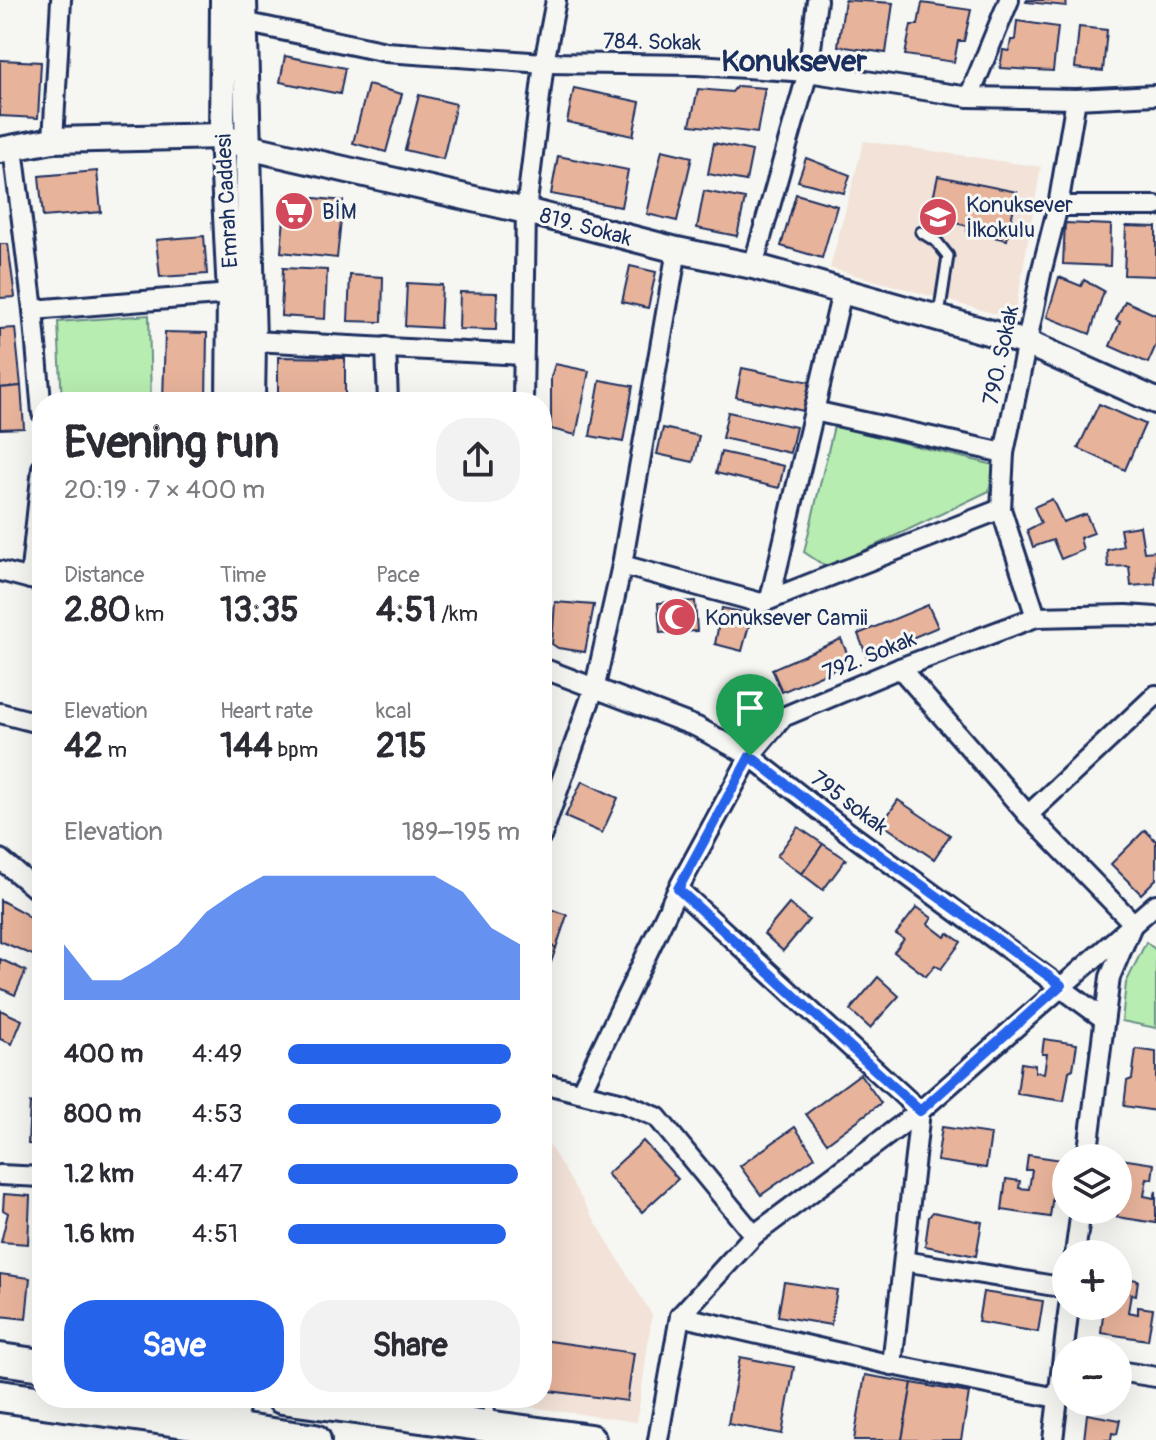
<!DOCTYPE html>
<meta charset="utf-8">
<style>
:root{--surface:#fff;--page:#f2f2f3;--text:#2b2b33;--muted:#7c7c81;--accent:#2563eb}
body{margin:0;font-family:Pangolin,sans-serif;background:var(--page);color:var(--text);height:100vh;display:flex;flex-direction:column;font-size:30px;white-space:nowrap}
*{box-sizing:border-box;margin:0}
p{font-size:26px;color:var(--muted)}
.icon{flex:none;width:44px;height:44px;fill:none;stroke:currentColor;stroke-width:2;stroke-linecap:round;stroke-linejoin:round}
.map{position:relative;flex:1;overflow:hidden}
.panel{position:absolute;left:32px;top:392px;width:520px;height:1016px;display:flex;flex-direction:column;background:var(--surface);border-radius:32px;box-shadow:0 8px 32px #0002}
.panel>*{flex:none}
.buttons{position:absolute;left:1052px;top:1144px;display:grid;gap:16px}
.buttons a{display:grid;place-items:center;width:80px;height:80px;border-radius:50%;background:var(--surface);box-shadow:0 8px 32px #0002;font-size:40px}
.pin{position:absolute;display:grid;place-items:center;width:68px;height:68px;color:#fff;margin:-82px -34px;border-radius:50% 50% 50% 0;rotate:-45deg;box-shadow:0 0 8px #0007}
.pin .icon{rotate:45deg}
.round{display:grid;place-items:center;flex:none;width:84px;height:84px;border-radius:32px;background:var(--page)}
.head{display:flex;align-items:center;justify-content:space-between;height:136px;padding:0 32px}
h1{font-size:44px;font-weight:700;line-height:60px}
.figures{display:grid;grid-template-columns:repeat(3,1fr);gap:12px;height:136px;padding:8px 32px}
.figures div{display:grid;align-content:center}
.figures b{font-size:34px;font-weight:700}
.figures small{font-size:22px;font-weight:400}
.figures p{font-size:22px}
.chart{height:224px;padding:16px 32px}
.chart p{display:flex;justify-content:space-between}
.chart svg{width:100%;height:144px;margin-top:8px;fill:var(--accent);opacity:.7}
.button{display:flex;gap:16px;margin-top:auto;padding:16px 32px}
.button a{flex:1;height:92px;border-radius:32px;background:var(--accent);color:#fff;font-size:32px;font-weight:700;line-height:92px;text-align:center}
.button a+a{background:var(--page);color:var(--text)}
ul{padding:0 32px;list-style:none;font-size:26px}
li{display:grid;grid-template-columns:128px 96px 1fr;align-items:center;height:60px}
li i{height:20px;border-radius:10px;background:var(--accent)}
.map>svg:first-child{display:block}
.built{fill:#f2e2d8}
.green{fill:#b7edb0;stroke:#698e87;stroke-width:2}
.building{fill:#e8b39b;stroke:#1b2f5e;stroke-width:2}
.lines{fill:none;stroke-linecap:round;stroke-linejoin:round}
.service-casing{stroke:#1b2f5e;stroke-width:15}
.minor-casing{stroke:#1b2f5e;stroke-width:24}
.tertiary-casing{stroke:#1b2f5e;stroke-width:30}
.primary-casing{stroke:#1b2f5e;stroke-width:36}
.service{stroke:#f6f6f2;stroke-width:9}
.minor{stroke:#f6f6f2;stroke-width:18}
.tertiary{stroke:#f6f6f2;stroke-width:24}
.primary{stroke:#f6f6f2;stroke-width:30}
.route-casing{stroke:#fff;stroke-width:16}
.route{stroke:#2563eb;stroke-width:10}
.labels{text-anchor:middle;stroke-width:6;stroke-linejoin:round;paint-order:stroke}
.street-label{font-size:22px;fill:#1b2f5e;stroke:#f6f6f2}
.poi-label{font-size:22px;fill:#1b2f5e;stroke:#f6f6f2;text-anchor:start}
.district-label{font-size:30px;font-weight:bold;fill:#1b2f5e;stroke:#f6f6f2}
</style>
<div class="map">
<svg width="1156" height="1440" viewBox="0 0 1156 1440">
<rect width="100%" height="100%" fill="#f6f6f2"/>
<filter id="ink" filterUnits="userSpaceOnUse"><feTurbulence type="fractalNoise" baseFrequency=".0125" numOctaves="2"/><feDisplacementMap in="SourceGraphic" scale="16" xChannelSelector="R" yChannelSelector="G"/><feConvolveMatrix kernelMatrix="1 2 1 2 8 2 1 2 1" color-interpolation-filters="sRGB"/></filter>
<g filter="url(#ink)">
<g class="built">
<path d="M864,141L1041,167L1014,319L830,268Z"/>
<path d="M542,1138L546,1140L652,1315L637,1422L465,1398H542Z"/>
</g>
<g class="green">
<path d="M149,315L151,402H62L58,322Z"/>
<path d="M834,426L994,465L989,491L828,568L804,552Z"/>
<path d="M1146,942L1156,950V1028L1122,1021L1126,983Z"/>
</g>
<g class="building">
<path d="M845,0L893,3L886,53L838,46Z"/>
<path d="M1027,0H1067L1066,6L1026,2Z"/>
<path d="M922,3L971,10L964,41H958L954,62L905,55L911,25H918Z"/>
<path d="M1017,21L1058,27L1053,71L1000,68L1003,50L1009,51L1011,40H1015Z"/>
<path d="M1079,27L1107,30L1103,71L1075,68Z"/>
<path d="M285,56L345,68L340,94L280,82Z"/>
<path d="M0,60L41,62L38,118L0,116Z"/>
<path d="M368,85L402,94L386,152L353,143Z"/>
<path d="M737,86L765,88L757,133L690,125L698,89L732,92Z"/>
<path d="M574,88L640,102L633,136L567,122Z"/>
<path d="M419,95L456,104L443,159L405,150Z"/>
<path d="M714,143L752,151L746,181L708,174Z"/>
<path d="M662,150L692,157L677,221L647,214Z"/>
<path d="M558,156L628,170L621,207L551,194Z"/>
<path d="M806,158L850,175L844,193L798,181Z"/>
<path d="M97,171L101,212L43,217L39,176Z"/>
<path d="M938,176L1017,192L1007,240L967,231L968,226L929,217Z"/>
<path d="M704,191L745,199L737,236L697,228Z"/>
<path d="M796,194L837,206L822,258L781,246Z"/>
<path d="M286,195L343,201L337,258L281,252Z"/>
<path d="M1065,223L1111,225L1110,266L1063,264Z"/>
<path d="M1126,226L1156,227V276L1124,275Z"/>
<path d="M204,236L207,274L160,277L156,240Z"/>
<path d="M0,244H8L15,297L0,298Z"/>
<path d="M630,266L656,272L648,308L622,302Z"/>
<path d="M283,268L327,270L325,319L281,316Z"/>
<path d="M350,275L383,277L382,322L348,321Z"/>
<path d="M1059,277L1081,286L1084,280L1104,291L1090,334L1047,317Z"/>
<path d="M407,283L442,285L440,328L405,326Z"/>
<path d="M460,292L497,293L496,330L459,329Z"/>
<path d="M1125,301L1156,315V345L1148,363L1110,346L1120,322L1116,320Z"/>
<path d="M15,328L21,386L0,388V329Z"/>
<path d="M165,332L207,333L206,402H163Z"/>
<path d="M278,357L345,358V396L313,394V402H278Z"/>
<path d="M555,364L589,371L576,435L551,429V377Z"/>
<path d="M742,368L810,382L804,411L736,397Z"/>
<path d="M600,380L633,386L623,442L590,436Z"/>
<path d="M21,386L24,428L0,429V388Z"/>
<path d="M1099,404L1145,424L1125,470L1078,448Z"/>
<path d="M728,412L796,427L790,453L722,438Z"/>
<path d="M663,428L699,436L693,462L657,454Z"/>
<path d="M721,452L784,466L779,488L716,473Z"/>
<path d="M1052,499L1063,522L1086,514L1094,533L1080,538L1083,550L1061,559L1053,540L1033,547L1027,530L1041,523L1034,507Z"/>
<path d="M1140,526L1144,552L1156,551L1155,584L1131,586L1129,566L1108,567L1107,550L1123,546L1120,529Z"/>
<path d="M695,601L697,631L660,633L658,603Z"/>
<path d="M555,602L594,605L585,652L558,648L552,644Z"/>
<path d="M928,605L938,627L867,657L858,634Z"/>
<path d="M722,608L752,614L742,651L715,644Z"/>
<path d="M841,639L851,662L782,692L772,669Z"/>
<path d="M582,781L618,798L602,833L565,817Z"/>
<path d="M898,800L950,835L934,859L882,824Z"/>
<path d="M798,827L823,844L802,874L777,856Z"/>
<path d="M1145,830L1156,841V879L1141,894L1111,864Z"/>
<path d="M823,844L846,859L823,890L802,874Z"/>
<path d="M0,900L24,913L42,928V939L35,956L0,941Z"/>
<path d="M789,904L809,920L783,951L764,934Z"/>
<path d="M542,906L567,915L556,948L542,942Z"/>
<path d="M917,907L932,918L928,924L945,937L948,933L961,942L941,969L935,965L926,976L894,952L904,939L896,934Z"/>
<path d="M542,942L556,948L544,982L542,981Z"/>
<path d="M0,959L26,971L15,995L0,988Z"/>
<path d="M878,977L899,996L870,1028L850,1010Z"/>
<path d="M0,1010L22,1020L12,1044L0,1039Z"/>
<path d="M1044,1039L1077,1044L1073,1069L1069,1071L1064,1101L1017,1094L1021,1063L1035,1065V1072L1044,1073L1047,1054H1042Z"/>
<path d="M1136,1049L1156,1052V1111L1124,1106L1127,1081L1132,1079Z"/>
<path d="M860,1074L881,1103L827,1143L806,1114Z"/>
<path d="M30,1103H42V1145L28,1144Z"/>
<path d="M795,1127L815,1157L761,1195L740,1166Z"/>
<path d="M942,1127L991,1134L986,1168L937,1161Z"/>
<path d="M643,1141L678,1179L642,1212L607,1174Z"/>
<path d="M1028,1155L1062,1160L1058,1185L1054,1187L1050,1217L1002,1210L1006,1179L1020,1181L1019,1188L1029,1189L1032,1170H1026Z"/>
<path d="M1121,1159L1154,1164L1152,1179L1147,1178L1144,1196L1154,1198L1156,1191V1223L1117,1217L1121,1188L1118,1185Z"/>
<path d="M4,1194L30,1196L28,1244L1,1242L8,1213L3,1210Z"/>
<path d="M933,1212L982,1222L976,1256L925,1246L929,1217Z"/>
<path d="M0,1274L30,1278L26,1319L0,1316Z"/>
<path d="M1118,1277L1138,1280L1136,1295L1131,1294L1128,1312L1138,1314V1307L1153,1309L1148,1340L1101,1333L1104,1306H1118Z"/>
<path d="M784,1282L837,1290L831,1325L778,1316Z"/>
<path d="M983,1292L1043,1301L1038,1332L978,1322Z"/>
<path d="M542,1340L634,1353L627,1401L542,1390Z"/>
<path d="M740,1357L794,1367L782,1434L728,1424Z"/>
<path d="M865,1375L912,1383L902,1440H854Z"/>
<path d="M912,1383L969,1393L961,1440H902Z"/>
<path d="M1087,1414L1120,1420L1117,1434L1112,1433L1111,1440H1084Z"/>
</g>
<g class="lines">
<g class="service-casing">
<g id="service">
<path d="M921,232L937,242L948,256L939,315"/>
<path d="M486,1422L491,1398"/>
</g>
</g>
<g class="minor-casing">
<g id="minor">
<path d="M243,22L386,52L544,63L697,65L808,72L969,97L1076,99L1156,95"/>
<path d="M969,97L1009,0"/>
<path d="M53,140L61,0"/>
<path d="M13,148L33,310L42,413"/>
<path d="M1058,206H1156"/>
<path d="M753,266L808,72L817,0"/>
<path d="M33,310L230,294"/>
<path d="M253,341L523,355"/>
<path d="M386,347L388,402"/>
<path d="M523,402L526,211L544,63L556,0"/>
<path d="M814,411L1004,453"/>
<path d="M622,565L761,603L1001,509"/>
<path d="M0,571L42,582"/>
<path d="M30,579L42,468"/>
<path d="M770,599L842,292"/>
<path d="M1036,617L1001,509L1004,453L1042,269L1058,206L1076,99"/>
<path d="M542,668L697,727L750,756L845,830L1104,1019"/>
<path d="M900,668L1028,815L1133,923L1110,977L1087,1158"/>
<path d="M0,713L42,724"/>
<path d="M1028,815L1156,695"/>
<path d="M542,835L595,686L622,565L677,250"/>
<path d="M0,859L42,894"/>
<path d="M678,889L920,1111L892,1365"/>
<path d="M542,1083L623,1103L657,1117L754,1235"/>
<path d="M581,1091L678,889L750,756L783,717L900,668L1036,617L1126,615L1156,617"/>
<path d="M0,1175L42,1177"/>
<path d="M1075,1254L1081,1210"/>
<path d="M904,1261L1066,1288"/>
<path d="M680,1316L892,1365L1057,1398"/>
<path d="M1118,1371L1156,1377"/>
<path d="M658,1440L680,1316L754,1235L920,1111L1156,904"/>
<path d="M1053,1440L1069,1306"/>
</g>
</g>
<g class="tertiary-casing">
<g id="tertiary">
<path d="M223,0L222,136L230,294L229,402"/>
<path d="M244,0L253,341L252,402"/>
<path d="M0,150L53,140L222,136L248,147L526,211L677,250L753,266L1027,343L1156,401"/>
<path d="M202,1440L213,1398"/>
<path d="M229,1440L238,1398"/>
</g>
</g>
<g class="primary-casing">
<g id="primary">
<path d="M0,1359L42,1365"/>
<path d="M0,1396L315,1440"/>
<path d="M282,1398L590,1440"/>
</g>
</g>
<use href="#service" class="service"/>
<use href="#minor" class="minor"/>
<use href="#tertiary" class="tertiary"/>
<use href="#primary" class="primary"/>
</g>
</g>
<g class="lines" filter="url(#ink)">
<g class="route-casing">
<path id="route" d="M750,756L845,830L1061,985L920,1111L678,889Z"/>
</g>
<use href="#route" class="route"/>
</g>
<defs>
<g id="supermarket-disc" transform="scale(2)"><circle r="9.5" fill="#d1495b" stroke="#f6f6f2"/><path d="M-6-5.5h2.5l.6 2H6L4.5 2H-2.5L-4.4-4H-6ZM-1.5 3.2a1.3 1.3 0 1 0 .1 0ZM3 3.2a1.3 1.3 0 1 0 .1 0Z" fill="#fff"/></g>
<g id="school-disc" transform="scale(2)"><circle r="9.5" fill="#d1495b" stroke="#f6f6f2"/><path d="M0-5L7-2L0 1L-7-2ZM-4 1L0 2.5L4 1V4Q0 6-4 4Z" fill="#fff"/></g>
<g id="mosque-disc" transform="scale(2)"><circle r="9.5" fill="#d1495b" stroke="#f6f6f2"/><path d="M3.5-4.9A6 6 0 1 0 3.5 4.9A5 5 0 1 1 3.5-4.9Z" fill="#fff"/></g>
</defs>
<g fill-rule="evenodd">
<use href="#supermarket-disc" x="294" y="211"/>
<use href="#school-disc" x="938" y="217"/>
<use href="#mosque-disc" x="677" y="617"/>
</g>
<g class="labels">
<g class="street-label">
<text transform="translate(652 41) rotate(1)" y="8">784. Sokak</text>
<text transform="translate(226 201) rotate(-93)" y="8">Emrah Caddesi</text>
<text transform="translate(586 226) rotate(15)" y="8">819. Sokak</text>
<text transform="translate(1000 355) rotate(-78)" y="8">790. Sokak</text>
<text transform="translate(869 655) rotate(-22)" y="8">792. Sokak</text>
<text transform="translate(850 802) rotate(37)" y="8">795 sokak</text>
</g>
<g class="poi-label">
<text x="966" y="212">Konuksever<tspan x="966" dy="25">İlkokulu</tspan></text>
<text x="322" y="219">BİM</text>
<text x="705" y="625">Konuksever Camii</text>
</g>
<g class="district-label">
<text x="794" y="71">Konuksever</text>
</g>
</g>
</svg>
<div class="buttons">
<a><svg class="icon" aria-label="layers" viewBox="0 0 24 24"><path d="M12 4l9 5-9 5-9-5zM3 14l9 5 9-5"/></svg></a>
<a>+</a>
<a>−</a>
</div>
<div class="pin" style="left:750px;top:756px;background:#1e9e55"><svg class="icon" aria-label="arrive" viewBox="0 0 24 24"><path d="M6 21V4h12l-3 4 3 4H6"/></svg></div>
<section class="panel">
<div class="head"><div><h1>Evening run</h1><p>20:19 · 7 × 400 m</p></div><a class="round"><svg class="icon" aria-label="share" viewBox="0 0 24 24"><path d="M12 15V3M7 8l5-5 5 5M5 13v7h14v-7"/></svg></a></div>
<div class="figures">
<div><p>Distance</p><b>2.80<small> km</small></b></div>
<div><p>Time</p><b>13:35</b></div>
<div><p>Pace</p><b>4:51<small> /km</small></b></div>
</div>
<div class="figures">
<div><p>Elevation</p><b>42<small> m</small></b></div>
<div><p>Heart rate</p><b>144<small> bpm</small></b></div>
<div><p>kcal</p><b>215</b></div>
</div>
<div class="chart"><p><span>Elevation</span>189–195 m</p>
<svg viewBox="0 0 160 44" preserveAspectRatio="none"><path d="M0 44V27L10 38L20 38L30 33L40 27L50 17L60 11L70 6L80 6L90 6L100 6L110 6L120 6L130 6L140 11L150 22L160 27V44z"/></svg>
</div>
<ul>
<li><b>400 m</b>4:49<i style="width:96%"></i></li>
<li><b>800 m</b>4:53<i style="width:92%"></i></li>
<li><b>1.2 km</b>4:47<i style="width:99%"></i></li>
<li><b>1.6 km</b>4:51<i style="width:94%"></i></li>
</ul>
<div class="button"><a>Save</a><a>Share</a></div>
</section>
</div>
